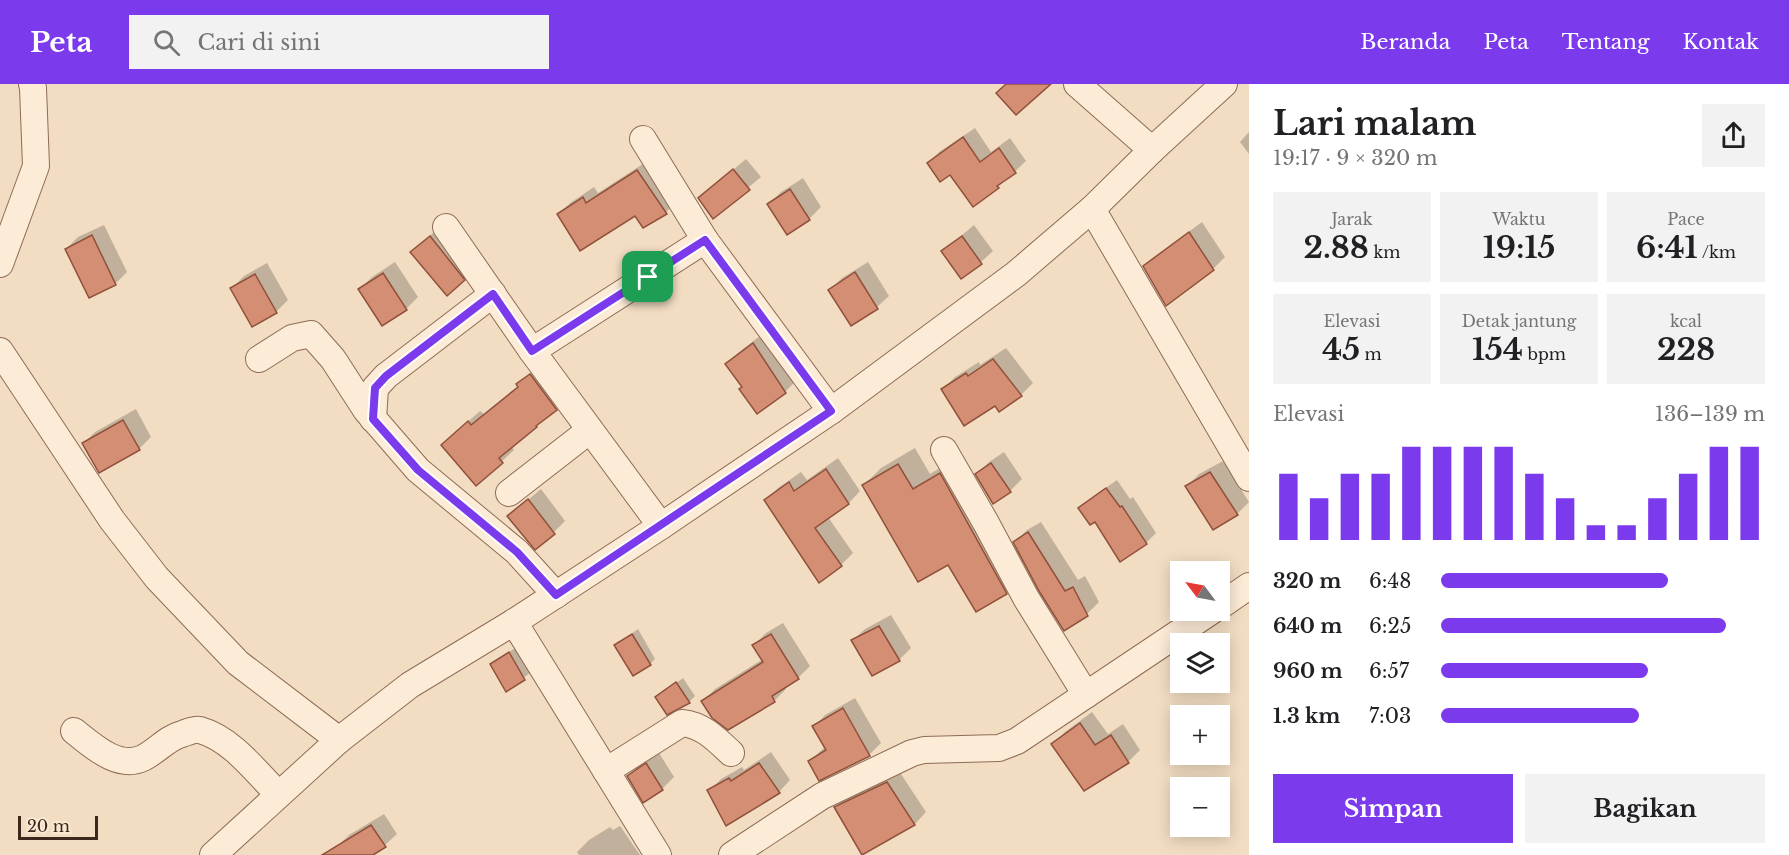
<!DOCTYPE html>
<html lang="id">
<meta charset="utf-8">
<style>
:root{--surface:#fff;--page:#f2f2f2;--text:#202124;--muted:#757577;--accent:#7c3aed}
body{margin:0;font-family:"Libre Baskerville",serif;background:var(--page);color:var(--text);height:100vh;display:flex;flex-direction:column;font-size:22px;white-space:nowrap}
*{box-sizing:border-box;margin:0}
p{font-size:20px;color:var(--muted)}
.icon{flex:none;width:33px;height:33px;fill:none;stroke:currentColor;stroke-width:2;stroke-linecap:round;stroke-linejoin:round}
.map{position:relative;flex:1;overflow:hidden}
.panel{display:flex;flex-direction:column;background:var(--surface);width:540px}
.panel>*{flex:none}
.needle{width:39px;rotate:302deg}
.tools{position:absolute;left:1170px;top:477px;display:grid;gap:12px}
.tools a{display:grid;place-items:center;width:60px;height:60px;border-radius:0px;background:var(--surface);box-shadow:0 3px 15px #0003;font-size:30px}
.scale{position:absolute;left:18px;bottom:15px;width:80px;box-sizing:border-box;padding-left:6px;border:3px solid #3c271c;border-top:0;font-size:16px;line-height:21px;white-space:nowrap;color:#3c271c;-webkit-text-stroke:4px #f9e8d2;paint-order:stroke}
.pin{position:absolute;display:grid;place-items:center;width:51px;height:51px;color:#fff;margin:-26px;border-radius:12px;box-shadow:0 3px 9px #0006}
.round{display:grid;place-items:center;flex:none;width:63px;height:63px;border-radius:0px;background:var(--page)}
.headline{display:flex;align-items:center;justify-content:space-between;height:102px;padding:0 24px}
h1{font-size:33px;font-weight:700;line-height:45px}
.metrics{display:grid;grid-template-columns:repeat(3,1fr);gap:9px;height:102px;padding:6px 24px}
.metrics div{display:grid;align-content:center;border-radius:0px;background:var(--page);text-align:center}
.metrics b{font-size:30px;font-weight:700}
.metrics small{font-size:16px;font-weight:400}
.metrics p{font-size:16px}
.chart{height:168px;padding:12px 24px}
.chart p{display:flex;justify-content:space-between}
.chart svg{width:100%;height:108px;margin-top:6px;stroke:var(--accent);stroke-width:6}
.action{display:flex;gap:12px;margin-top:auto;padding:12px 24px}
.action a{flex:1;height:69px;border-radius:0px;background:var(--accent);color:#fff;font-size:24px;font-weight:700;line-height:69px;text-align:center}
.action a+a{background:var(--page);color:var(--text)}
ul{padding:0 24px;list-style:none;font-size:20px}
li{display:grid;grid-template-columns:96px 72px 1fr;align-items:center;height:45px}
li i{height:15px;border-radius:8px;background:var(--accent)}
header{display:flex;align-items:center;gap:36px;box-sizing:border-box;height:84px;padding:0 30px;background:var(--accent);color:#fff}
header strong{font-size:28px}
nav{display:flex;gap:33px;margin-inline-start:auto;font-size:21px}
.search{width:420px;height:54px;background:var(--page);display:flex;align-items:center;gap:15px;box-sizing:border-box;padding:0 21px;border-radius:0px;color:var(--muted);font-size:22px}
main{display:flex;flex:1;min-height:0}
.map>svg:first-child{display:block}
.shadow{fill:#0003}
.building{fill:#d48e74;stroke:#90503a;stroke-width:1.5}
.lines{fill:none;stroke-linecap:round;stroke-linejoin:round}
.minor-casing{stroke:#8e6c57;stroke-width:28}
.minor{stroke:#fcebd6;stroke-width:26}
.route-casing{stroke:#fff;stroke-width:12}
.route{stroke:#7c3aed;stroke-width:8}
</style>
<header>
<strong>Peta</strong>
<div class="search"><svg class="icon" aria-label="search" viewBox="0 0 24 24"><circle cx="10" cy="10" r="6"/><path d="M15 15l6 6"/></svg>Cari di sini</div>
<nav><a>Beranda</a><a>Peta</a><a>Tentang</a><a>Kontak</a></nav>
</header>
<main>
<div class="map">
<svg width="1249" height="771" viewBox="0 0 1249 771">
<rect width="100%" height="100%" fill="#f2ddc2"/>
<g class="shadow">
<path d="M975,44L991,68L1010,54L1026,77L998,103L950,89L929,79L939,68Z"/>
<path d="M1249,48V70L1240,58Z"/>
<path d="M746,75L761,93L713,133L700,114Z"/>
<path d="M649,76L677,117L666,128L644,142L636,130H559L570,119L594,103L598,109Z"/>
<path d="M803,94L821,123L809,135L788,149L769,120L781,108Z"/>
<path d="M1202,138L1225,173L1213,185L1145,182L1157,171Z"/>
<path d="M104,141L127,188L115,200L66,165L78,153Z"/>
<path d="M442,141L476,183L464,195L412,168Z"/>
<path d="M974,141L993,167L981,178L943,167Z"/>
<path d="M395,178L418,213L406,225L360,205L372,193Z"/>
<path d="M868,178L889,212L877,223L830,206L842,194Z"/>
<path d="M267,179L288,216L276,228L232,204L244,192Z"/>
<path d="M765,248L797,296L785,308L727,280L739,268Z"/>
<path d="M1006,264L1033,299L1021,311L995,320L943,305L955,293L979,278L980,281Z"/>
<path d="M543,279L568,313L511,362L514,366L477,400L455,349L480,327L484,330L519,302L518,300L530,289Z"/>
<path d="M136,325L151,353L139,365L100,387L84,359L95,348Z"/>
<path d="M915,364L930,390L957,374L1022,492L1006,509L948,479L864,401L881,384Z"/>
<path d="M1004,368L1022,395L1010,407L993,418L977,390L989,378Z"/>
<path d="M838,374L860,407L849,419L828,433L853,469L841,481L820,497L766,416L778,404L801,388L807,396Z"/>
<path d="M1223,377L1249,418L1237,430L1187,402L1199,390Z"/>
<path d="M1117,396L1130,415L1133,413L1156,449L1146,459L1080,425L1090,415Z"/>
<path d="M541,405L565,437L554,448L509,432Z"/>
<path d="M1041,438L1078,496L1085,492L1099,518L1087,530L1015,458L1027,446Z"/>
<path d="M891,531L911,564L899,576L853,556L865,545Z"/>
<path d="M783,539L810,582L798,594L785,602L786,605L774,617H703L715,605L763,575L754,561L766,549Z"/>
<path d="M638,545L655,575L650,580L616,561Z"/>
<path d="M515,564L530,589L506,606L492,580Z"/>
<path d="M683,594L695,612L689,618L667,629L657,613Z"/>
<path d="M855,614L881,659L869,671L810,677L825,663L814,643L825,631Z"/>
<path d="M1092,628L1108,650L1123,640L1140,666L1128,678L1053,660L1065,648Z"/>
<path d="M771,668L790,696L779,708L709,707L721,695L742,683L744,686Z"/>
<path d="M659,669L674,693L662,705L629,692L640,680Z"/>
<path d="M899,687L926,728L915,740L892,754L836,723L848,711Z"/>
<path d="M384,730L397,750L385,761L370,771H342L337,763L349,751Z"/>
<path d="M620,742L640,771H579L577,768L589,756L610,743L613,746Z"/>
</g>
<g class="building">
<path d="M1006,0H1051L1016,31L996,9Z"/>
<path d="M963,53L980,78L999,64L1016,89L997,102L999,104L973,123L950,91L940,98L927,79Z"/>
<path d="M733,85L750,106L713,135L698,114Z"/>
<path d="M637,86L667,130L643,144L635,132L580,167L557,130L583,113L586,119Z"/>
<path d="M790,105L810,136L787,151L767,120Z"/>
<path d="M1189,148L1214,186L1166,222L1143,182Z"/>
<path d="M92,151L116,201L89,214L65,165Z"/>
<path d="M430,152L465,196L447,212L410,168Z"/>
<path d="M962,152L982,180L961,195L941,167Z"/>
<path d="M855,188L878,225L851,242L828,206Z"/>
<path d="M383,189L407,226L382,242L358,205Z"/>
<path d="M255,190L277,229L252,243L230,204Z"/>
<path d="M753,259L786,309L757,330L739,305L742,303L725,280Z"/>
<path d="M993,275L1022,312L999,328L995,322L964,342L941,305L966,289L968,292Z"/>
<path d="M530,290L557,326L536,342L537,343L499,374L503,379L476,402L441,361L468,337L471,341L518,303L516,300Z"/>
<path d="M123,336L140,366L99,389L82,359Z"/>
<path d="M991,379L1011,408L993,420L975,390Z"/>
<path d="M898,380L913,405L940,389L1007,510L976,528L948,481L918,498L862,401Z"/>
<path d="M826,385L849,420L815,444L842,482L819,499L764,416L789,398L794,407Z"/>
<path d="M1210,388L1238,431L1213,446L1185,402Z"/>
<path d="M1106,404L1120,423L1122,422L1147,460L1120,478L1095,438L1090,441L1078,424Z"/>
<path d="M528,415L555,450L535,466L507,432Z"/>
<path d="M1028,448L1065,507L1073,503L1088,532L1064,547L1039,507L1013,458Z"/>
<path d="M879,542L900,577L872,592L851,556Z"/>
<path d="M632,550L651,581L633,592L614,561Z"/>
<path d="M771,550L799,595L772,612L775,618L728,646L712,634L701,617L763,578L752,561Z"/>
<path d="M509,568L525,596L506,608L490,580Z"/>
<path d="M676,598L690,619L667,631L655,613Z"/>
<path d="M843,624L870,672L819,697L808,677L826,666L812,642Z"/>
<path d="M1080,639L1095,661L1111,651L1129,679L1084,707L1051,660Z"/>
<path d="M646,679L663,706L643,719L627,692Z"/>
<path d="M759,679L780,709L726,742L707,706L729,694L731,697Z"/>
<path d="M887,698L915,741L862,771L834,723Z"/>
<path d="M371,741L386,763L373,771H322Z"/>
</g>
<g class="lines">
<g class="minor-casing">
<g id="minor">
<path d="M1077,0L1152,66"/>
<path d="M643,55L705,156L831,327"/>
<path d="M1092,125L1249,394"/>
<path d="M446,143L532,267L661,442"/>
<path d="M0,180L36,82L33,4L32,0"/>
<path d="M0,267L112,436L157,494L238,579L339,656"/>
<path d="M532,267L705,156"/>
<path d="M259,275L292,254L311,250L333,275L366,326L418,386L517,468L556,511"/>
<path d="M373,335L375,304L386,292L493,210"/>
<path d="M944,366L986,439L1026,514L1086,611"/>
<path d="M509,409L590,346"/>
<path d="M1220,522L1249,502"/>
<path d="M514,538L658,771"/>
<path d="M74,647C92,661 118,686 143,674C157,667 167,654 182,650C188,648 194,645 200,646C232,655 256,688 278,710"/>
<path d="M606,687L682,639C703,641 716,655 731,669"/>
<path d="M213,771L339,656L410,601L514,538L661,442L831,327L1016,190L1092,125L1152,66L1224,0"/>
<path d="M732,771L822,712L912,669L924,666L999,664L1017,657L1213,526"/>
</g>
</g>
<use href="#minor" class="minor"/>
</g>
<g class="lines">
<g class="route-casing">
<path id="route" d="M705,156L831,327L556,511L517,468L418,386L373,335L375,304L386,292L493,210L532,267Z"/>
</g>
<use href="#route" class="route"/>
</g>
</svg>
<div class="tools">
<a><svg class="needle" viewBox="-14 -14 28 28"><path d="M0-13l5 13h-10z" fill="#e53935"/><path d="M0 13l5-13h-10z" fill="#757577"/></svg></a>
<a><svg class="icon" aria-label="layers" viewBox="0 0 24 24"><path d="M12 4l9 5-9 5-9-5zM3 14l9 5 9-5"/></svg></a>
<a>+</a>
<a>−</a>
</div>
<div class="scale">20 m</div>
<div class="pin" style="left:648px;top:193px;background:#1e9e55"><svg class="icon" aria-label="arrive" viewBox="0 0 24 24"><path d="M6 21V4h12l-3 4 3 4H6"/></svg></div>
</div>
<section class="panel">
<div class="headline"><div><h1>Lari malam</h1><p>19:17 · 9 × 320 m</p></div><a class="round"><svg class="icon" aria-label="share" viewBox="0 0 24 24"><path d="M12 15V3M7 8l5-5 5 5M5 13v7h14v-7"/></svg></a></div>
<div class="metrics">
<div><p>Jarak</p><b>2.88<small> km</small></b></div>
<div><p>Waktu</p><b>19:15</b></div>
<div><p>Pace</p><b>6:41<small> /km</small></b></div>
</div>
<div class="metrics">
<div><p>Elevasi</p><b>45<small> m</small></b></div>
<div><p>Detak jantung</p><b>154<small> bpm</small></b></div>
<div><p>kcal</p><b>228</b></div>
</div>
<div class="chart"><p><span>Elevasi</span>136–139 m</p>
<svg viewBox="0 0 160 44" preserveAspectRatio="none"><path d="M5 44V17M15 44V27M25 44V17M35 44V17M45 44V6M55 44V6M65 44V6M75 44V6M85 44V17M95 44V27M105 44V38M115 44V38M125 44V27M135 44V17M145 44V6M155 44V6"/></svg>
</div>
<ul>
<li><b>320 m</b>6:48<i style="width:70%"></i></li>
<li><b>640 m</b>6:25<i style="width:88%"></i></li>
<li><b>960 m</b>6:57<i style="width:64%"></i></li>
<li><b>1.3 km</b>7:03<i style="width:61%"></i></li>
</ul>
<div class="action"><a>Simpan</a><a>Bagikan</a></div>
</section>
</main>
